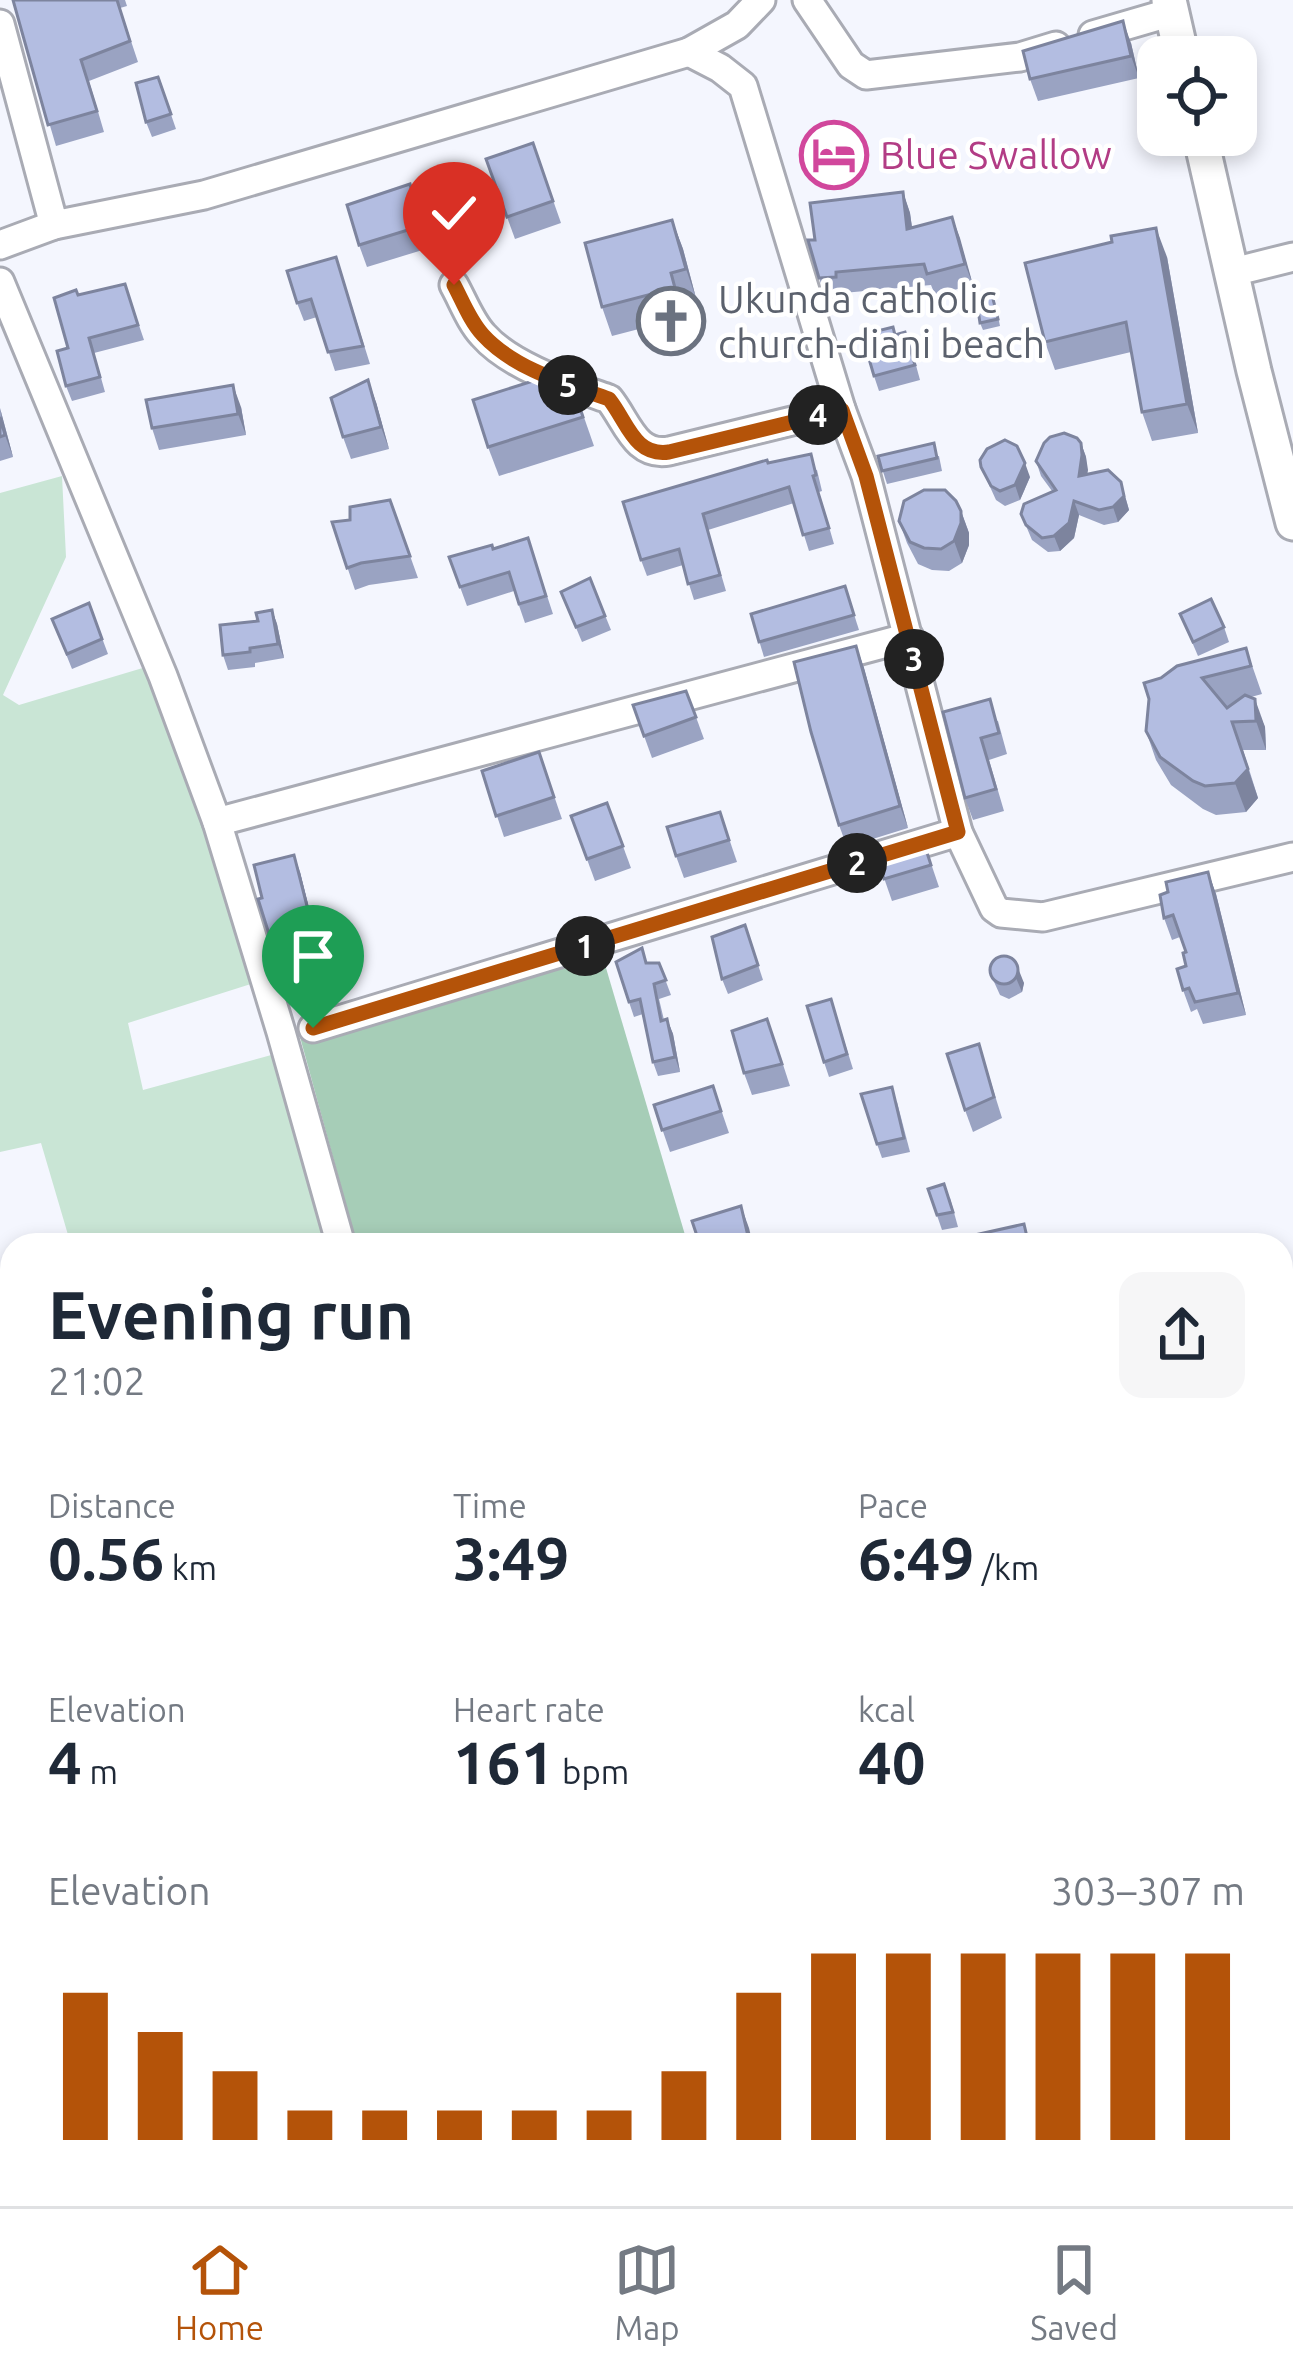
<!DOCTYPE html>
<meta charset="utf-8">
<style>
:root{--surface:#fff;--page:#f6f6f7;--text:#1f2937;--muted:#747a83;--line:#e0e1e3;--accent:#b45309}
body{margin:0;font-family:Ubuntu,sans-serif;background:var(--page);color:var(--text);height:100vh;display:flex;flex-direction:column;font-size:45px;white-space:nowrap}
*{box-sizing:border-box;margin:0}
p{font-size:39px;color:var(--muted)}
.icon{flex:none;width:66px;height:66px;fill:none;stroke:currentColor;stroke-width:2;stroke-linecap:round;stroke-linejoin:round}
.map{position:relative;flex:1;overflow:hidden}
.drawer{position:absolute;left:0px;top:1233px;width:1293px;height:975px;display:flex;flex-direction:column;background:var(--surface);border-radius:36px 36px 0 0;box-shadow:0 6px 18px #0003}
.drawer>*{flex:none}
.controls{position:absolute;left:1137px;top:36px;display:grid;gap:24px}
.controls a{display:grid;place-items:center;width:120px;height:120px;border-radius:24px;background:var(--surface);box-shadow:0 6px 18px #0003;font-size:60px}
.pin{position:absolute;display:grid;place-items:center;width:102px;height:102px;color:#fff;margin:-123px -51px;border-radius:50% 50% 50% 0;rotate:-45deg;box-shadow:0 0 12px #0007}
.pin .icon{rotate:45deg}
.km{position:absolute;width:60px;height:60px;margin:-30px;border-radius:50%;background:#222;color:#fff;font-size:33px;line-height:60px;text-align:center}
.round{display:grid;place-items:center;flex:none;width:126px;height:126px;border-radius:24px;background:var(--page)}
.headline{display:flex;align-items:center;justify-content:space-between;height:204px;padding:0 48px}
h1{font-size:66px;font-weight:600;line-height:90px}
.figures{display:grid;grid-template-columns:repeat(3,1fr);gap:18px;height:204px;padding:12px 48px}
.figures div{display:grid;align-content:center}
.figures b{font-size:60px;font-weight:600}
.figures small{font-size:33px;font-weight:400}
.figures p{font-size:33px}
.chart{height:336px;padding:24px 48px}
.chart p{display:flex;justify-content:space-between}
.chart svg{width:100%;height:216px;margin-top:12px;stroke:var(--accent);stroke-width:6}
.tab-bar{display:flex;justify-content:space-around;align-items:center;height:168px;border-top:3px solid var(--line);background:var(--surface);font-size:33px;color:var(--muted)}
.tab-bar a{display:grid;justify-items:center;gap:6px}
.tab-bar .on{color:var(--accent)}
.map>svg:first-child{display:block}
.green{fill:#c9e5d5}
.forest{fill:#a6cdb7}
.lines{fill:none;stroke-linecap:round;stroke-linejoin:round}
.minor-casing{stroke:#a9abb4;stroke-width:33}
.major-casing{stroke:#a9abb4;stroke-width:39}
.minor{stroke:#fff;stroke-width:27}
.major{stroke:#fff;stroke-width:33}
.wall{fill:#9aa3c2}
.shaded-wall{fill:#7d849e}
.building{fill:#b3bde1;stroke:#7d849e;stroke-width:3}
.route-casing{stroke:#fff;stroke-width:24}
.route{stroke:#b45309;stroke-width:15}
.labels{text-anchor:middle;stroke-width:9;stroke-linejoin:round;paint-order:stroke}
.hotel-label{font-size:39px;fill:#b23c85;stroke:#fff;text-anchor:start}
.worship-label{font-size:39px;fill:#5b616d;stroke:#fff;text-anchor:start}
</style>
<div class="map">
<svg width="1293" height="2206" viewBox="0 0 1293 2206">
<rect width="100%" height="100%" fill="#f4f6fe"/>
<g class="green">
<path d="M62,476L66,557L3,695L19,705L146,667L217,865L254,983L128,1023L143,1090L275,1054L333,1245H71L41,1143L0,1152V493Z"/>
<path d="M12,1307V1447L9,1448L0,1425V1310Z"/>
<path d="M12,1470V1738L0,1740V1473Z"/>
<path d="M12,1758V2076L0,2079V1762Z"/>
<path d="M1293,1828V2206H960L958,2196H1281V1831Z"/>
<path d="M0,2132L12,2160V2196H521L497,2206H0Z"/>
</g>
<path class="forest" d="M601,951L688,1245H357L300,1037Z"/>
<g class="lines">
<g class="minor-casing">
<g id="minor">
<path d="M807,0L851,65L866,75L1020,57L1056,46"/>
<path d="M0,24L54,225L204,195L689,52L720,68L743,86L841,409L866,476L958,832L994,908L1001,913L1043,917L1293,857"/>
<path d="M1093,35L1172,12"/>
<path d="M689,52L737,25L761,0"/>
<path d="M0,245L54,225"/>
<path d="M1233,272L1293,257"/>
<path d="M0,282L163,676L217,822L281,1032L341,1245"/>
<path d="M454,285C463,301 470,321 483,335C511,367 569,385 609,399C627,421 635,457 669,451L841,409"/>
<path d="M217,822L909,637"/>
<path d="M313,1028L958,832"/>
<path d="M0,1460L12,1457"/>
<path d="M1281,1738L1293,1736"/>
<path d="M0,1748L12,1745"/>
<path d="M723,2196L728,2206"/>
</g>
</g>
<g class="major-casing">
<g id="major">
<path d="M1169,0L1182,57"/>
<path d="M1200,135L1254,371L1293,523"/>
</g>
</g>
<use href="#minor" class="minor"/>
<use href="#major" class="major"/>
</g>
<g class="wall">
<path d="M13,0H125L127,6L120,8L138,62L89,81L104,132L56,146Z"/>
<path d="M1131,43L1139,78L1038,101L1030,79Z"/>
<path d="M158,77L176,129L152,137L146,122Z"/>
<path d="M533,143L561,223L515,239L486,159Z"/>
<path d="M410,184L429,248L367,267L359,245Z"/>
<path d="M903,192L910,213L912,227L952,217L973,285L935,295L931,285L843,293L844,298L827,299L819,278L815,240Z"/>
<path d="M672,220L683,249L696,298L681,302L685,317L612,336L602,307Z"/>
<path d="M1167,257L1198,433L1152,441L1142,412L1131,352L1055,370L1045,342Z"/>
<path d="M342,275L370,364L335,371L317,317L304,321L297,303Z"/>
<path d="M125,284L144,340L94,353L105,392L72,401L66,386L68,348L78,295Z"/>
<path d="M995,302L1000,326L983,330L980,323Z"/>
<path d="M896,335L911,347L920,380L879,391L874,376Z"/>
<path d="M571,380L594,446L499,476L488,447Z"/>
<path d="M376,402L389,449L351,459L343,437Z"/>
<path d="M241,407L246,435L159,450L152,428Z"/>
<path d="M0,408L13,457L0,461Z"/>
<path d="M1081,443L1086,457L1087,474L1121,482L1129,510L1118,522L1104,525L1079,515L1074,538L1060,551L1048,552L1032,540L1021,514L1052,491L1041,476L1036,461Z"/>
<path d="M878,456H939L942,471L887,484Z"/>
<path d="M768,463L817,470L822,491L819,492L834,544L809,551L794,503L708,530L726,591L694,600L683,565L647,576L641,560Z"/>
<path d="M981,467L1030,477L1020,500L1005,506L996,500Z"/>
<path d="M390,500L418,578L369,585L355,590L332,522L350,520Z"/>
<path d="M961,511L969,533V545L962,563L949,571L932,570L918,564L907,543L899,521Z"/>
<path d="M493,548L534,556L553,614L525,623L514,591L467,606L449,557Z"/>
<path d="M590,578L611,630L582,642L561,592Z"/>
<path d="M845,586L859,630L764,657L751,614Z"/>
<path d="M89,603L108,654L72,669L52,619Z"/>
<path d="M272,610L277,624L284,658L255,663V667L228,670L223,655Z"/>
<path d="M1180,614L1224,627L1229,642L1198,656Z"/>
<path d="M856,646L864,668L908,828L847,847L839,825Z"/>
<path d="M1246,648L1262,694L1251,697L1265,727L1266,750H1243L1258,798L1246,812L1216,815L1203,809L1171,785L1156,760L1146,731L1149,699Z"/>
<path d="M633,705L696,717L704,739L652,758Z"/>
<path d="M943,712L998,721L1007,754L989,760L1004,811L973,820L965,798Z"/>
<path d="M539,752L562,819L504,837L482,771Z"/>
<path d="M607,803L631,868L595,881L571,816Z"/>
<path d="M720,812L737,862L684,878L676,856Z"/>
<path d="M922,837L939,887L892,901L875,852Z"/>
<path d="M300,872L317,940L308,943L320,985L293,993L279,950L275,951L269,934L262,898Z"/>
<path d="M1208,872L1216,894L1246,1015L1203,1024L1197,1009L1191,1012L1183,990L1186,952L1180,937L1172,940L1164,918L1168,892Z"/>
<path d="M745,925L763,980L728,994L722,979Z"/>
<path d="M993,959L1024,983L1022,992L1009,999L1000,995L990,973Z"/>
<path d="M648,963H659L671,995L659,999L664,1020L667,1019L673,1034L680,1072L658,1076L653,1062L643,1014L634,1017L629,1002Z"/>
<path d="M831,999L853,1069L829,1077L824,1062Z"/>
<path d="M775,1040L790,1086L752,1095L744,1073Z"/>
<path d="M979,1044L1002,1118L973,1132L965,1110Z"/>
<path d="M713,1086L729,1133L670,1152L654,1105Z"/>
<path d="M897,1102L910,1152L882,1158L877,1144Z"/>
<path d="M928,1189L950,1198L958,1227L942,1230Z"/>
<path d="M1024,1224L1031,1245H977Z"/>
<path d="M1281,1373L1288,1405L1281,1407Z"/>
<path d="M1281,1479L1293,1484V1551L1284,1554L1281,1546Z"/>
<path d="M1281,1973H1293V2017L1281,2021Z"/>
<path d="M0,1977L12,1981V2018L0,2021Z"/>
</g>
<g class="shaded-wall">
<path d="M1123,21L1131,43L1139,78L1131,56Z"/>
<path d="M410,184L418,206L429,248L421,226Z"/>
<path d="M903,192L910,213L915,250L907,229Z"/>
<path d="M952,217L960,238L973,285L965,264Z"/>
<path d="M672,220L683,249L696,298L686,269Z"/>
<path d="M1156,228L1167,257L1198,433L1187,404Z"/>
<path d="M368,380L376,402L389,449L381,427Z"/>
<path d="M233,385L241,407L246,435L238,414Z"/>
<path d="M0,408L13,457L5,435Z"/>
<path d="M1081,443L1086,457L1088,470L1085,490L1079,476Z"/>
<path d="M1025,463L1030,477L1020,500L1015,485Z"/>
<path d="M1121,482L1129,510L1118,522L1113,507Z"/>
<path d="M1074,501L1079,515L1074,538L1060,551L1054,536Z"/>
<path d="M961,511L969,533V545L962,563L954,541Z"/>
<path d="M272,610L277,624L284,658L278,644Z"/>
<path d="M856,646L864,668L908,828L900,806Z"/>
<path d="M1255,699L1265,727L1266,750L1256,721Z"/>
<path d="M1232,722L1258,798L1246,812L1235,783Z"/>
<path d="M294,855L300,872L317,940L311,922Z"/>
<path d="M1208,872L1216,894L1246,1015L1238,993Z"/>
<path d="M1018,968L1024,983L1022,992L1016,978Z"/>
<path d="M667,1019L673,1034L680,1072L675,1057Z"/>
<path d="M741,1206L749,1228L753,1245H750Z"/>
<path d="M1281,1373L1288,1405L1281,1387Z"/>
</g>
<g class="building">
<path d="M13,0H117L130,41L81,60L97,111L48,125Z"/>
<path d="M1123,21L1131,56L1030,79L1023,51Z"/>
<path d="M158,77L171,114L146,122L136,83Z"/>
<path d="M533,143L553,201L507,217L486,159Z"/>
<path d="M410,184L421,226L359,245L347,205Z"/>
<path d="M903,192L907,229L952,217L965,264L927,274L924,264L836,272V277L819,278L808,240H815L810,203Z"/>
<path d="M672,220L686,269L671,273L675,288L602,307L585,243Z"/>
<path d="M1156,228L1187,404L1142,412L1126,322L1045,342L1025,263L1112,242L1111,236Z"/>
<path d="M336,257L363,346L328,352L311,299L297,303L287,271Z"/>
<path d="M125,284L138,325L89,338L100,377L66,386L57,351L68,348L54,298L76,290L78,295Z"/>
<path d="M992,295L998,319L980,323L977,303Z"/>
<path d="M893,327L895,335L905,332L915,365L874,376L865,345L880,341L877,331Z"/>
<path d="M555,374L571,380L583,417L488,447L473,400Z"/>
<path d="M368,380L381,427L343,437L331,398Z"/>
<path d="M233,385L238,414L152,428L146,400Z"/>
<path d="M0,417L5,435L0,437Z"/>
<path d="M1064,433L1077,438L1081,443L1082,455L1079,476L1108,470L1121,482L1124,496L1113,507L1099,510L1074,501L1069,523L1054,536L1042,538L1026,525L1021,514L1024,504L1056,490L1036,461L1044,443L1050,437Z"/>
<path d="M1005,440L1017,446L1025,463L1015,485L1000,491L991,486L981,467L980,460L987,449Z"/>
<path d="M934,443L937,458L882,471L878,456Z"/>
<path d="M811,454L816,475L813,476L829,528L803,535L789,487L703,514L720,575L688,584L679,549L641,560L623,502L767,460L768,463Z"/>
<path d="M924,490H945L956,501L961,511V523L954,541L941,549L924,548L910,542L899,521L904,501Z"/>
<path d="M390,500L410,556L361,563L347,568L332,522L350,520V507Z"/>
<path d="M528,538L546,596L519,604L509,572L460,587L449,557L492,545L493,549Z"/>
<path d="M590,578L605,616L576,627L561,592Z"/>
<path d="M845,586L854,615L759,642L751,614Z"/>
<path d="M1211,599L1224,627L1193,642L1180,614Z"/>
<path d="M89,603L102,639L67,654L52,619Z"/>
<path d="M272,610L278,644L250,648V652L223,655L220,625L258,621L256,613Z"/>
<path d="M856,646L900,806L839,825L811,732L794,662Z"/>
<path d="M1246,648L1251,666L1202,678L1227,708L1245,695L1255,699L1256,721L1232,722L1248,769L1235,783L1205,786L1193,781L1160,757L1146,731L1149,699L1144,683L1161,678L1177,666Z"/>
<path d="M686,691L696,717L644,736L633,705Z"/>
<path d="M990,699L999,733L981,738L996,789L965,798L943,712Z"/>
<path d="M539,752L554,797L496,816L482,771Z"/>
<path d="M607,803L623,846L587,859L571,816Z"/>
<path d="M720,812L729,840L676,856L667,827Z"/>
<path d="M922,837L931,865L884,879L875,852Z"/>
<path d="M294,855L311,922L301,925L313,968L287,975L274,932L269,934L258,899L262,898L254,865Z"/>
<path d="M1208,872L1238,993L1195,1002L1189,988L1183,990L1177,969L1186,966L1183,953L1186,952L1173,915L1164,918L1160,895L1168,892L1166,882Z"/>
<path d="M745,925L758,965L722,979L712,937Z"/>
<path d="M642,948L646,963H659L666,980L654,984L661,1021L667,1019L675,1057L653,1062L640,999L629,1002L616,962Z"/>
<circle cx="1004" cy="970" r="14"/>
<path d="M831,999L847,1054L824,1062L807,1006Z"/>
<path d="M767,1019L782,1064L744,1073L732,1031Z"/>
<path d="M979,1044L994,1097L965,1110L947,1054Z"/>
<path d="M713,1086L721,1111L662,1130L654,1105Z"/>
<path d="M892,1087L904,1138L877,1144L861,1094Z"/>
<path d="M944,1184L953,1212L937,1215L928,1189Z"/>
<path d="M741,1206L750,1245H700L692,1221Z"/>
<path d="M1024,1224L1027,1237L1012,1241L1013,1245H977L975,1235Z"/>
<path d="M1290,1476L1293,1484V1519L1281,1523V1479Z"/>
<path d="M1292,1969L1293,2001L1281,2004V1973Z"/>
<path d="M10,1974L12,1984V2002L0,2005V1977Z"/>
</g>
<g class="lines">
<g class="route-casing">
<path id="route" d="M313,1028L958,832L866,476L842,410L669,452C634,457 627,421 609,399C567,384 514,369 483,335C470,321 463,302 454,285"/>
</g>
<use href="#route" class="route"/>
</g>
<defs>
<g id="hotel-ring" transform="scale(3.45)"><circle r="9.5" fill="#fff" stroke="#d1479c" stroke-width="1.5"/><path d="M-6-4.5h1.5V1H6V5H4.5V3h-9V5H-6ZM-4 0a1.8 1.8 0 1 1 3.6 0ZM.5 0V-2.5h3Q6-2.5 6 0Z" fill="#d1479c"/></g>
<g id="church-ring" transform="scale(3.45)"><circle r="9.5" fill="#fff" stroke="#6b7280" stroke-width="1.5"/><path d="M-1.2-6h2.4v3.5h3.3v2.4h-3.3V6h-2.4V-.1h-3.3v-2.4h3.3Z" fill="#6b7280"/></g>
</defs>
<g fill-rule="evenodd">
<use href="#hotel-ring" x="834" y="155"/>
<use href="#church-ring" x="671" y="321"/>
</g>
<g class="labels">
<g class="hotel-label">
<text x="880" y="169">Blue Swallow</text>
</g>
<g class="worship-label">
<text x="718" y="313">Ukunda catholic<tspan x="718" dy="45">church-diani beach</tspan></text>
</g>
</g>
</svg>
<div class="controls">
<a><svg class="icon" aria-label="locate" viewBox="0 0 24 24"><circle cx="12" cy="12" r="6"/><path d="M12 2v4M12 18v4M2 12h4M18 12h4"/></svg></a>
</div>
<div class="pin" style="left:313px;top:1028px;background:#1e9e55"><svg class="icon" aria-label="arrive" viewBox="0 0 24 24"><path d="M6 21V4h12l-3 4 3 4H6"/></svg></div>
<div class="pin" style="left:454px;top:285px;background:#d93025"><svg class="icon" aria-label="check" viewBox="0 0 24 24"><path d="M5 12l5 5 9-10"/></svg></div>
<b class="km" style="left:585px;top:946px">1</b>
<b class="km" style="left:857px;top:863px">2</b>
<b class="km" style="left:914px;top:659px">3</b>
<b class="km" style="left:818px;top:415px">4</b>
<b class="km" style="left:568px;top:385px">5</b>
<section class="drawer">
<div class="headline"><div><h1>Evening run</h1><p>21:02</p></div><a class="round"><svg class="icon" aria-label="share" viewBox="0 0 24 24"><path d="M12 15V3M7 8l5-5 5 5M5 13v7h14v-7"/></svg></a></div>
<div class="figures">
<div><p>Distance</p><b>0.56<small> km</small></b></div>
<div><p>Time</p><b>3:49</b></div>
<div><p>Pace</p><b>6:49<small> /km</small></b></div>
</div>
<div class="figures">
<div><p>Elevation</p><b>4<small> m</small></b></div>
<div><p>Heart rate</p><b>161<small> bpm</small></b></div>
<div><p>kcal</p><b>40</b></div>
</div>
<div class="chart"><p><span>Elevation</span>303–307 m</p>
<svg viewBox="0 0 160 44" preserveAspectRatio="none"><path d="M5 44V14M15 44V22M25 44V30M35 44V38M45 44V38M55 44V38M65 44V38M75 44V38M85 44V30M95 44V14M105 44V6M115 44V6M125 44V6M135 44V6M145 44V6M155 44V6"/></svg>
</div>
</section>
</div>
<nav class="tab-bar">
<a class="on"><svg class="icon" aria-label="home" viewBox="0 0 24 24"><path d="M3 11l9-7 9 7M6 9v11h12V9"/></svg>Home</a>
<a><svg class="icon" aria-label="map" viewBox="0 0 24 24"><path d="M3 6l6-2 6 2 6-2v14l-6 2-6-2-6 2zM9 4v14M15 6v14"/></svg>Map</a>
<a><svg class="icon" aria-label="saved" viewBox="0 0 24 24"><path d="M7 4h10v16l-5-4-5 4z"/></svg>Saved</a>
</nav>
